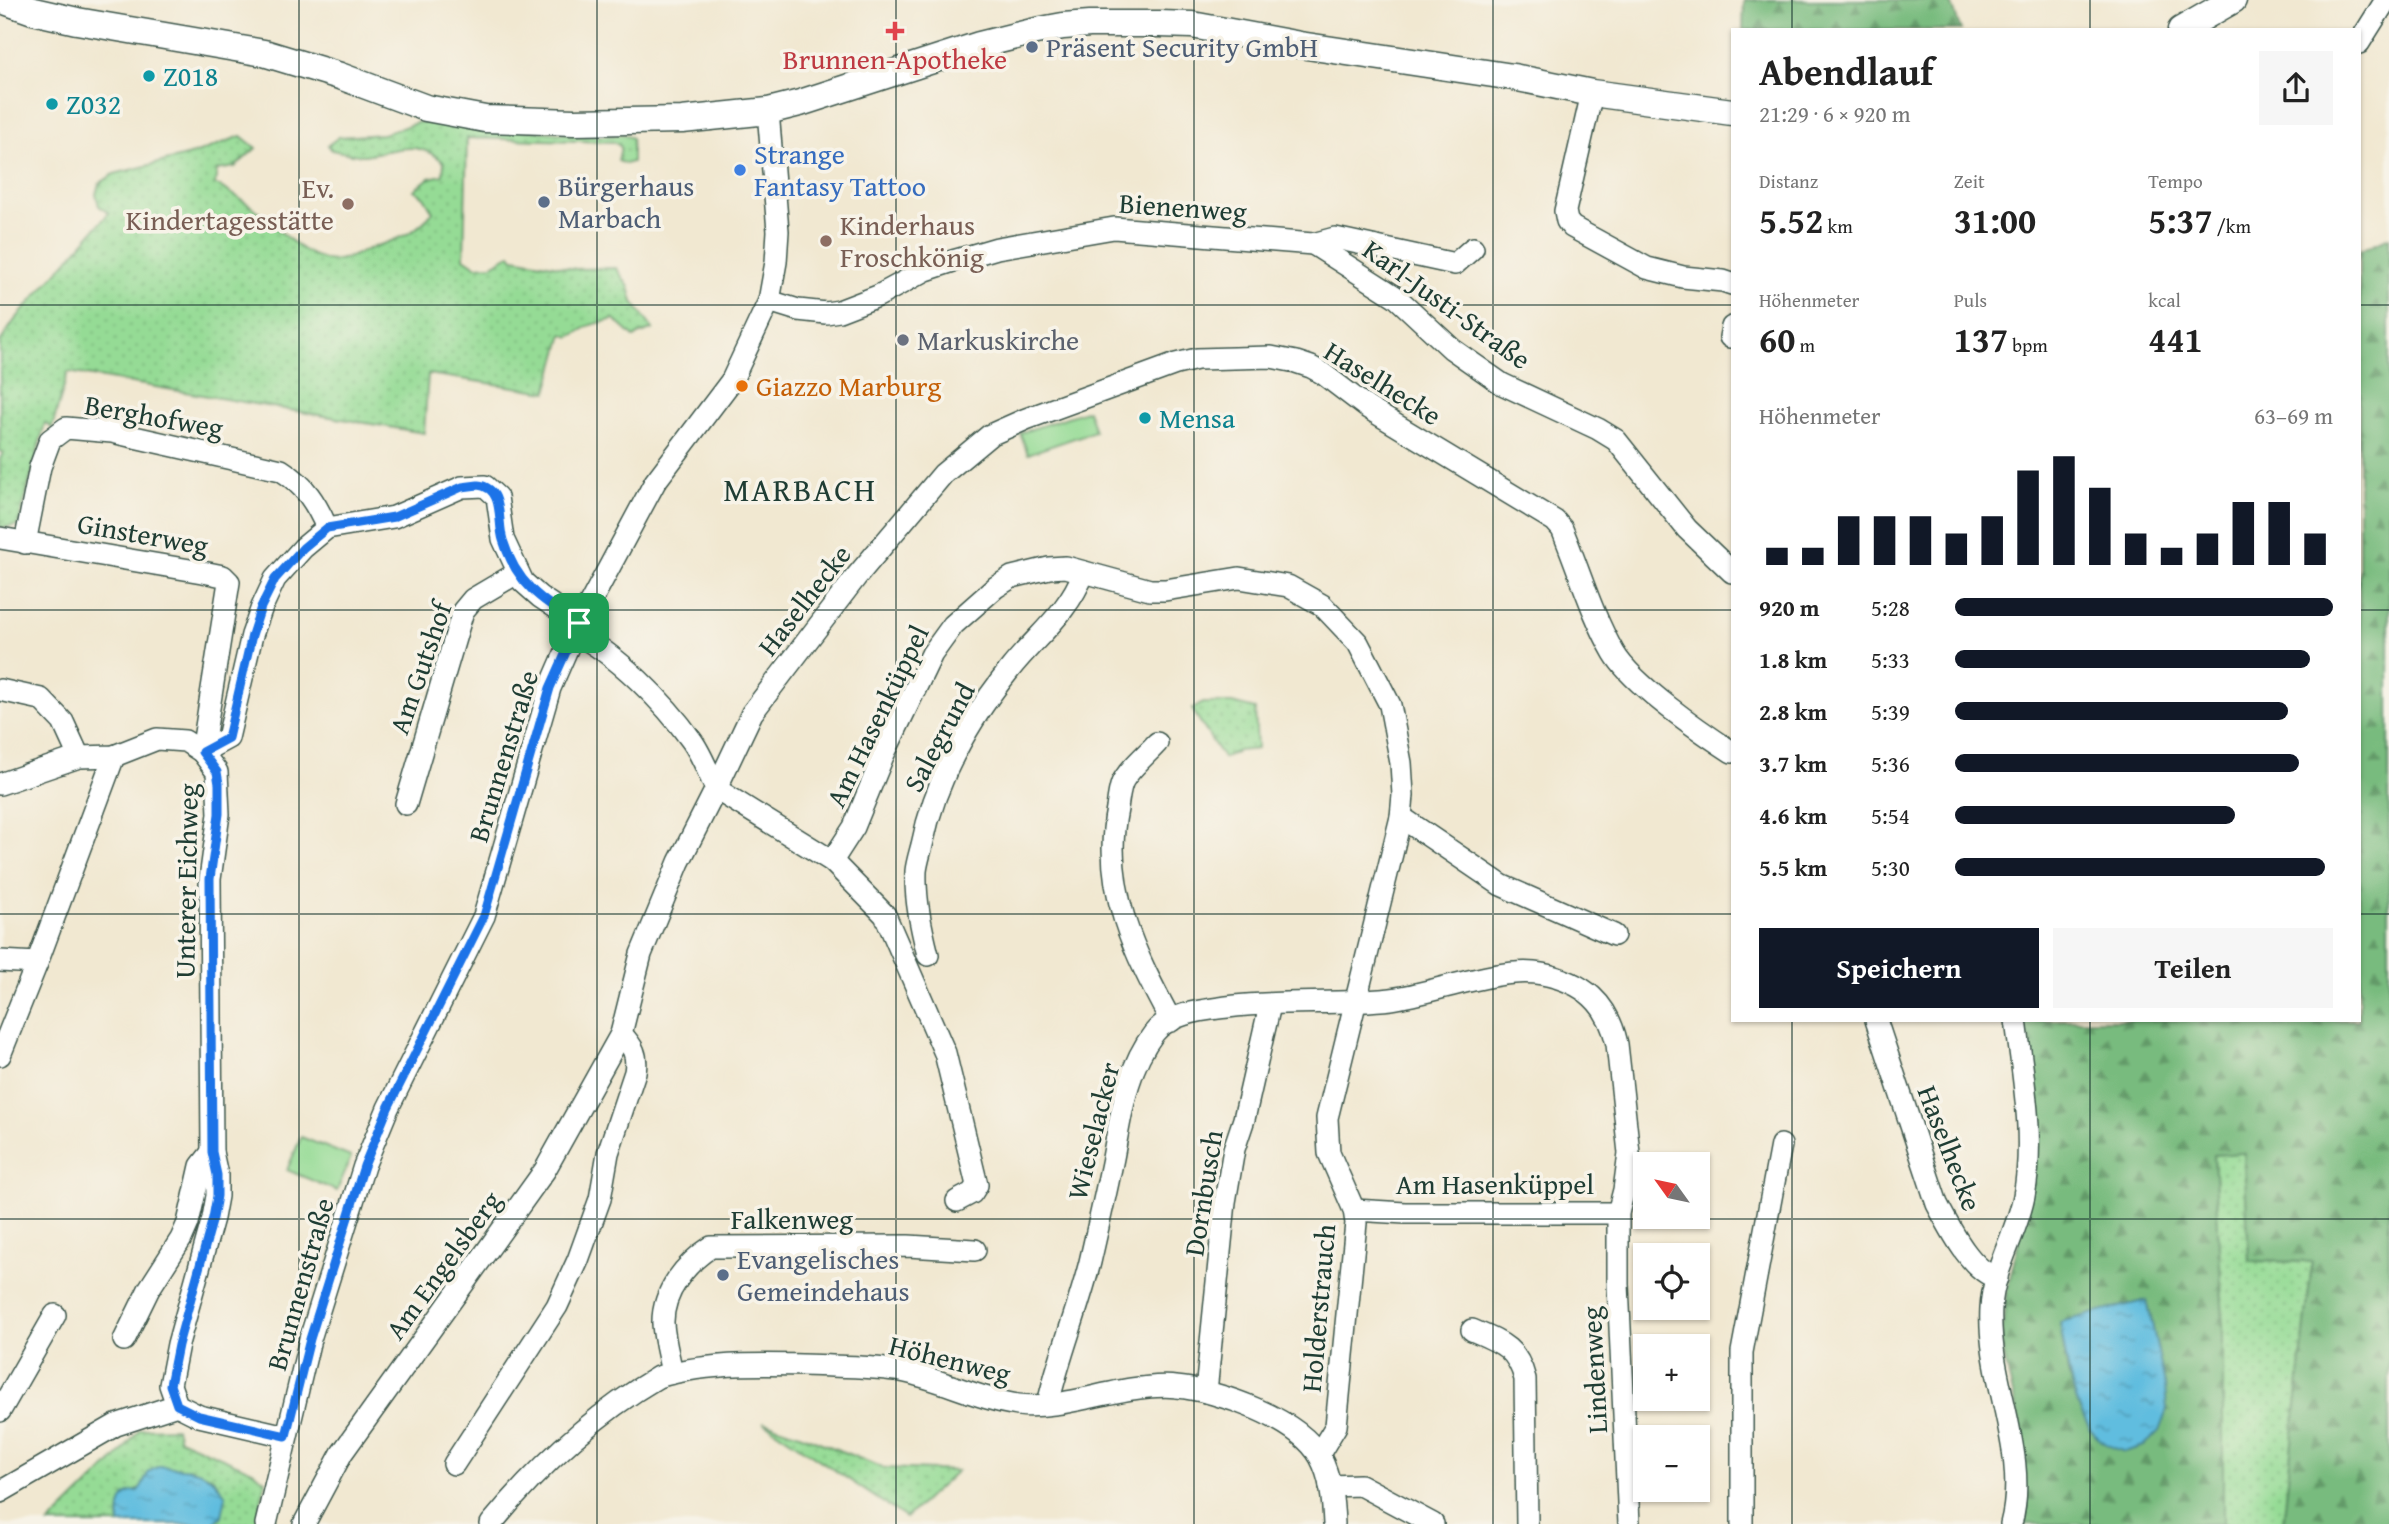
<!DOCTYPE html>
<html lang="de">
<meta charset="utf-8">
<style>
:root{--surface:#fff;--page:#f6f6f6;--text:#222;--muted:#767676;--accent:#111827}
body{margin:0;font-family:"Gentium Book Plus",serif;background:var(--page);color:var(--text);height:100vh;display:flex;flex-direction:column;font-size:26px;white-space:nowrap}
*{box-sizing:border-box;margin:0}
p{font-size:23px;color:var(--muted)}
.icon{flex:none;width:38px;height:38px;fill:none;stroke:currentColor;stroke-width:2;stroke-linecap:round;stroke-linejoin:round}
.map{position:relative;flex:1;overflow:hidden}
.side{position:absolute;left:1731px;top:28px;width:630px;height:994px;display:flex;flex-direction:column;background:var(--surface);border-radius:0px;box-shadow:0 2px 5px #0004}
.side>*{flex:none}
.needle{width:46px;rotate:303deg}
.controls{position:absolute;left:1633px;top:1152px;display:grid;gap:14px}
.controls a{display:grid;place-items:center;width:77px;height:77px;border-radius:0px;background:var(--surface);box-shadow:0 2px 5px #0004;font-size:35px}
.pin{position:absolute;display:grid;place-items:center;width:60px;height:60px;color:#fff;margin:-30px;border-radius:14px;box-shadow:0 4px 10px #0006}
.round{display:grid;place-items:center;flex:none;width:74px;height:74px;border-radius:0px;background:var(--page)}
.headline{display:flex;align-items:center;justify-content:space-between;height:119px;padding:0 28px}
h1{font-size:38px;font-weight:700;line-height:52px}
.figures{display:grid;grid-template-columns:repeat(3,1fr);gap:10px;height:119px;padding:7px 28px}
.figures div{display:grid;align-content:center}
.figures b{font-size:35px;font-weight:700}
.figures small{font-size:19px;font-weight:400}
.figures p{font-size:19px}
.chart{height:196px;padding:14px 28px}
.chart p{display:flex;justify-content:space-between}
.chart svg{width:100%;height:126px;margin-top:7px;stroke:var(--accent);stroke-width:6}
.primary-button{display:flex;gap:14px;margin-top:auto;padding:14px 28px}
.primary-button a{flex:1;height:80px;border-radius:0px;background:var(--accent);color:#fff;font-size:28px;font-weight:700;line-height:80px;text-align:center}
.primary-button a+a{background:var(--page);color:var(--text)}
ul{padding:0 28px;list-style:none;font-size:23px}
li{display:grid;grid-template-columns:112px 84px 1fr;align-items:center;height:52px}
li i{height:18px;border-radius:9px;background:var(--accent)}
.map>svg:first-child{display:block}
.grass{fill:url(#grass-dots);stroke:#5a8c64;stroke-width:2}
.forest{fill:url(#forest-firs);stroke:#4c7c59;stroke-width:2;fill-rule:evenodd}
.garden{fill:#95db95;stroke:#5a8c64;stroke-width:2}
.water{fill:url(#water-ripples);stroke:#407d8a;stroke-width:2}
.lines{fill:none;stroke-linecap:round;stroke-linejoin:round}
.minor-casing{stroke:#3e574c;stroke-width:24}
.major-casing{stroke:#3e574c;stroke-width:29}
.minor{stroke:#fff;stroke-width:21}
.major{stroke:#fff;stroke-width:26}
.route-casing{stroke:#fff;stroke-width:14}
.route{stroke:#1a73e8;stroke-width:9}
.grid{fill:none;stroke:#1f3d34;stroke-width:2;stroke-opacity:0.55}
.health-dot{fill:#e0444e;stroke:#f7f3e8;stroke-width:2.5}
.service-dot{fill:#5c6f8a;stroke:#f7f3e8;stroke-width:2.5}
.culture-dot{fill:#0f9aa8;stroke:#f7f3e8;stroke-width:2.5}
.shop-dot{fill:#3f7fe0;stroke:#f7f3e8;stroke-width:2.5}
.education-dot{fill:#8d6e63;stroke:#f7f3e8;stroke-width:2.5}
.worship-dot{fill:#6b7280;stroke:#f7f3e8;stroke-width:2.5}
.food-dot{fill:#e8710a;stroke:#f7f3e8;stroke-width:2.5}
.labels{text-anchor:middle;stroke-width:7;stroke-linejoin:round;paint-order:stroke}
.service-label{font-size:28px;fill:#4e5e75;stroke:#f7f3e8;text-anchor:start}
.health-label{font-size:28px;fill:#be3a42;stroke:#f7f3e8}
.culture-label{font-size:28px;fill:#0d838f;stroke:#f7f3e8;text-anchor:start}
.shop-label{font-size:28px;fill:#366cbe;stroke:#f7f3e8;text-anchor:start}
.education-label{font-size:28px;fill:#785e54;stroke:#f7f3e8;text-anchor:end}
.street-label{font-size:28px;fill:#1f3d34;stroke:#f7f3e8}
.worship-label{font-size:28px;fill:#5b616d;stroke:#f7f3e8;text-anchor:start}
.food-label{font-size:28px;fill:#c56008;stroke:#f7f3e8;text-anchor:start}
.quarter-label{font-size:32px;letter-spacing:2px;fill:#1f3d34;stroke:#f7f3e8}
</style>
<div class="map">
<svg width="2389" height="1524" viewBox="0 0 2389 1524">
<defs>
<pattern id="grass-dots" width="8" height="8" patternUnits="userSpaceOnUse" patternTransform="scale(1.75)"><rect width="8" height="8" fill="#95db95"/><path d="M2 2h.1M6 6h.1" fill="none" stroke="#80bd81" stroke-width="1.8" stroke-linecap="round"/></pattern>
<pattern id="forest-firs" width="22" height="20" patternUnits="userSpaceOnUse" patternTransform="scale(1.75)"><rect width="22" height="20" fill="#78bb7e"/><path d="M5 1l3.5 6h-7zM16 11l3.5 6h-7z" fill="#629968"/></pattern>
<pattern id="water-ripples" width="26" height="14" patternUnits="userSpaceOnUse" patternTransform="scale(1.75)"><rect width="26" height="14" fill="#61bddf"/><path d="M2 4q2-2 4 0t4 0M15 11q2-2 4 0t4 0" fill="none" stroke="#4f9bb6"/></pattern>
</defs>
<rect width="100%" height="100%" fill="#f7f3e8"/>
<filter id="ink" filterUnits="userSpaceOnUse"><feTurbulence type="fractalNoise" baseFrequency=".0143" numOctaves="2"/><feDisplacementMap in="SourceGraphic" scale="14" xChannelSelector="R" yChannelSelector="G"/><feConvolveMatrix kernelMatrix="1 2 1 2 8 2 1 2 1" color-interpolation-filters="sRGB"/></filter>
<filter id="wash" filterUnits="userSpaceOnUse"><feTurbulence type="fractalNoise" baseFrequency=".00686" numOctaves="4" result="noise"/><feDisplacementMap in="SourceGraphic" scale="28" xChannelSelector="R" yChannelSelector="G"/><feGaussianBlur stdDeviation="1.57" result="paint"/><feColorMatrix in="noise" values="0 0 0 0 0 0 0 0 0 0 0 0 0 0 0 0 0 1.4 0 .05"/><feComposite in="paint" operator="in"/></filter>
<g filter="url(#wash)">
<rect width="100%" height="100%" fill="#f1e8d1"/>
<g class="grass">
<path d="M419,122L598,136L626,135L632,138V162L625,164L618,161L621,147L614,142L467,138L464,258L476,266L492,265L511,254L514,258L576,269L616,268L629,287L633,302L653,329L634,337L614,319L591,325L570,337L563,334L547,392L428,374L424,433L68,372L52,428L45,423L18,525L0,528V459L3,453L0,451V342L14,321L109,213L99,206L96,194L99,184L114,174L194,154L241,136L256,148L235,167L217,170L215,184C229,192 244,200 256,210C279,228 297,253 327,260C342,263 360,252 374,247C400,238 415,234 433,212L424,197L414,190L429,178L443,175L444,162C415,138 397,151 365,155C355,156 342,152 332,150L328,145L339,137L383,134Z"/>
<path d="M1203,703H1232L1255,709L1257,749L1238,751L1223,758L1192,709Z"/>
<path d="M2245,1152L2249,1261L2312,1262L2283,1524H2223V1321L2214,1155Z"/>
<path d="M763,1422L797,1433L883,1468L957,1471L906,1518Z"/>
<path d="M176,1428L179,1439L253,1471L266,1481L256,1524H213L222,1516L219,1485L211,1476L189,1468L142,1486L137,1491L129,1493L119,1513L120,1524H49L120,1454L140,1429Z"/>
</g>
<g class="forest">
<path d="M1744,0H1950L1961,30H1743Z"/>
<path d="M2389,237V1524H2283L2312,1262L2249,1261L2244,1153L2214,1155L2223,1321V1524H2020L2025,1506L2020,1425L2001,1343L2006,1295L2029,1197L2023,1020H2359V251ZM2147,1300L2165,1385L2078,1404L2068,1373L2060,1323Z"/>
</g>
<g class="garden">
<path d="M1088,410L1095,431L1028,454L1020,433Z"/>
<path d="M301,1137L351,1157L337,1191L287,1170Z"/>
</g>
<g class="water">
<path d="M2147,1300L2165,1385L2167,1410L2159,1431L2144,1446L2124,1452C2118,1449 2110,1447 2104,1443C2074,1423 2065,1355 2060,1322Z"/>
<path d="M160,1466C190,1468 209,1467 226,1496L222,1516L213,1524H120C119,1513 118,1497 131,1492C137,1490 136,1494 141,1487C148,1476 144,1472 160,1466Z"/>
</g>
</g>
<g filter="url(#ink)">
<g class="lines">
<g class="minor-casing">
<g id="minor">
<path d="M2359,43L2386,0"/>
<path d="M1592,93L1565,211L1567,221L1572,227L1647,268L1683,277L1723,281L1732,284"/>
<path d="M1313,244L1396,297L1452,349L1502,384L1598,429L1616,440L1687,529L1732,572"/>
<path d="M769,301L798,310L826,313L839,311L878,296L926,270L956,260L997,248L1114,228L1313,244L1335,238L1455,264L1473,248"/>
<path d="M1730,337L1732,327"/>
<path d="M0,538L208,573L223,576L229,582L202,752"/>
<path d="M25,543L40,467L50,440L66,428L112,432L281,470C305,485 316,503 327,528"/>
<path d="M0,690L41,699L63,722L79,757"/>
<path d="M1157,743C1148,753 1127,771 1122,783C1119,791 1118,801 1117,809C1101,888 1135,954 1171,1021"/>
<path d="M202,752L228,738L252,635L262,607L275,579L303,548L327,528L394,517L462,487L485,486L497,497L503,539L523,582L540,597L579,623"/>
<path d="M0,784L79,757L114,756L157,739L185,741L202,752L217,772L219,814L210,879L212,1152L217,1175V1196L213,1218L178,1344L170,1385L177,1405L199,1416L286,1436"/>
<path d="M406,804L463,611L473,599L517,573"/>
<path d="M1401,817L1501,885L1614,935"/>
<path d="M832,861L854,827L883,756L932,654L953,625L996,587L1012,577L1049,568L1066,567L1150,590H1165L1239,578L1288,586L1322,605L1358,643L1390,705L1401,763L1403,795L1401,817L1327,1118L1329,1153L1354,1210L1356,1223L1336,1426L1319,1454"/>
<path d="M928,955C921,927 915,900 916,871C917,862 920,853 922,845C935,780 969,720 1010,669C1037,635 1068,614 1084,572"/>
<path d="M0,961L37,963"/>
<path d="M1876,1020L1937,1204C1950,1228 1970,1270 1997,1278"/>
<path d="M0,1055L37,963L114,756"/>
<path d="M957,1201L972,1193L977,1185L945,1053L885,915L832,861L716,789L752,713L856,577L943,474L990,435L1026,419L1176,364L1197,359L1271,357L1296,362L1311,367L1322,373L1368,408L1555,521L1562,529C1579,570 1592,615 1614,653C1633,685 1700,731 1732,752"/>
<path d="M1354,1210L1405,1213H1618"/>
<path d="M1472,1330C1500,1342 1517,1347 1525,1379L1527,1524"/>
<path d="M124,1340L149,1289L181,1239L188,1223L201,1166L212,1152"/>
<path d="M672,1373C669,1357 664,1340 663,1324C662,1292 686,1263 711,1247L908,1246L975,1250"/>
<path d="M1206,1392L1225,1202L1234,1149L1244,1119L1270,1005"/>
<path d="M1048,1404C1059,1356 1078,1310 1090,1262C1098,1227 1106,1193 1113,1158C1121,1116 1126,1069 1154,1033C1169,1013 1204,1010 1227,1007C1281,1000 1337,1005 1391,999C1436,993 1500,966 1542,974C1584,982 1608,1003 1617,1044L1629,1153L1624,1190L1618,1213V1284L1629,1524"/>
<path d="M0,1411L55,1315"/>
<path d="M454,1464L557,1306L578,1260L600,1199L608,1153L635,1072C638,1055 633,1046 621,1034"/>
<path d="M1330,1486L1360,1485L1433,1524"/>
<path d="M0,1492L116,1425L177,1405"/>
<path d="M266,1524L310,1339L364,1166L388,1108L484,916L550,688L574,633L655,482L732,380L769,301L776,262L778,231L768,111"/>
<path d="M304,1524L342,1453L545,1170L621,1034L641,954L679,862L716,789C709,774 702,755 692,741C665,703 616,653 574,633"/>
<path d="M491,1524C539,1466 593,1415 658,1377C710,1361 778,1364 832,1366C855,1367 878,1367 901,1371C941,1379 978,1399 1018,1405C1053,1410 1103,1392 1139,1388C1151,1387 1164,1385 1176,1387C1218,1390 1299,1419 1320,1457C1331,1477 1333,1501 1334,1524"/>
<path d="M1742,1524V1352L1781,1145"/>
<path d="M2011,1524C2030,1453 1987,1380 1991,1308C1993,1269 2017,1233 2024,1196C2035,1138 2023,1078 2016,1020"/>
</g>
</g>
<g class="major-casing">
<g id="major">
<path d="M2,0L33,11L77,21L264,53L340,76L426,108L485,119L574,122L682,120L768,111L800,103L979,45L1036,31L1063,26L1090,24H1159L1192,25L1300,45L1513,77L1592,93L1732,112"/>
<path d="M2181,30L2233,0"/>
</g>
</g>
<use href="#minor" class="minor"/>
<use href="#major" class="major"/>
</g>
</g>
<g class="lines" filter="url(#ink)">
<g class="route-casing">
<path id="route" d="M478,485C505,488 497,521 503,540C516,583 541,601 579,623L550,688L484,916L388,1108L364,1166L310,1339L286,1436L199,1416L177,1405L170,1385L178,1345L213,1218L217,1196V1175L212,1152L210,879L219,814V784L217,772L202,752L228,738L252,635L261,607L275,579L303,548L327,528L394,517L462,487Z"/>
</g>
<use href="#route" class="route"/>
</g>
<path class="grid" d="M299,0V1524M597,0V1524M896,0V1524M1194,0V1524M1493,0V1524M1792,0V30M2090,0V30M0,305H1732M2359,305H2389M0,610H1732M2359,610H2389M0,914H1732M2359,914H2389M1792,1020V1524M2090,1020V1524M0,1219H2389"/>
<path class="health-dot" d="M891.5 20.5h7v7h7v7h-7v7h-7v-7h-7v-7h7z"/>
<g class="service-dot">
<circle cx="1032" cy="47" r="7"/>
<circle cx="544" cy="202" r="7"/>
<circle cx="723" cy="1275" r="7"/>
</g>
<g class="culture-dot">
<circle cx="149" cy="76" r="7"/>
<circle cx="52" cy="104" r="7"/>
<circle cx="1145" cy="418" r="7"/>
</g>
<circle class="shop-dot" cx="740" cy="170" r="7"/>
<g class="education-dot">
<circle cx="348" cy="204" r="7"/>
<circle cx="826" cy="241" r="7"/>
</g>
<circle class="worship-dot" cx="903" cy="340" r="7"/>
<circle class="food-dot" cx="742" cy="386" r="7"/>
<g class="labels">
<g class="service-label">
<text x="1046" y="57">Präsent Security GmbH</text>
<text x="558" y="196">Bürgerhaus<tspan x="558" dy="32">Marbach</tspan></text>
<text x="737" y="1269">Evangelisches<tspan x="737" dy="32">Gemeindehaus</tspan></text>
</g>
<g class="health-label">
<text x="895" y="69">Brunnen-Apotheke</text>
</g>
<g class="culture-label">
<text x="163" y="86">Z018</text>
<text x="66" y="114">Z032</text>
<text x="1159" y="428">Mensa</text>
</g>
<g class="shop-label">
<text x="754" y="164">Strange<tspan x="754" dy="32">Fantasy Tattoo</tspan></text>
</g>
<g class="education-label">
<text x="334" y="198">Ev.<tspan x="334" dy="32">Kindertagesstätte</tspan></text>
<text x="840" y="235" text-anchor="start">Kinderhaus<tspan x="840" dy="32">Froschkönig</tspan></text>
</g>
<g class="street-label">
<text transform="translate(1183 207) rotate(4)" y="10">Bienenweg</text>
<text transform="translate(1447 304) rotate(36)" y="10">Karl-Justi-Straße</text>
<text transform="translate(1383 383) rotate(32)" y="10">Haselhecke</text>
<text transform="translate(154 416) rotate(10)" y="10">Berghofweg</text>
<text transform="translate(143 534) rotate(10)" y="10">Ginsterweg</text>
<text transform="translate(804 600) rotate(-52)" y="10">Haselhecke</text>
<text transform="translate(420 668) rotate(-71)" y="10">Am Gutshof</text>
<text transform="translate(877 716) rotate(-64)" y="10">Am Hasenküppel</text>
<text transform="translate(939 737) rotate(-62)" y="10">Salegrund</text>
<text transform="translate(503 756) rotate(-73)" y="10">Brunnenstraße</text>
<text transform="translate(186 881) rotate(-89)" y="10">Unterer Eichweg</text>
<text transform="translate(1093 1131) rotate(-76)" y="10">Wieselacker</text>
<text transform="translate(1950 1148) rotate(69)" y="10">Haselhecke</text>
<text x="1495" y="1194">Am Hasenküppel</text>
<text transform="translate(1203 1193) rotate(-81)" y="10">Dornbusch</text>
<text x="792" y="1229">Falkenweg</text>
<text transform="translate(443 1265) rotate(-54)" y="10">Am Engelsberg</text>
<text transform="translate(300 1284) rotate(-74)" y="10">Brunnenstraße</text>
<text transform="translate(1318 1308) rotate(-85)" y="10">Holderstrauch</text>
<text transform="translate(950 1359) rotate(14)" y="10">Höhenweg</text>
<text transform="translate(1594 1370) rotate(-93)" y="10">Lindenweg</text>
</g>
<g class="worship-label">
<text x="917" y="350">Markuskirche</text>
</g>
<g class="food-label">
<text x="756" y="396">Giazzo Marburg</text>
</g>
<g class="quarter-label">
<text x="800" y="501">MARBACH</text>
</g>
</g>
</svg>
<div class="controls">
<a><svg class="needle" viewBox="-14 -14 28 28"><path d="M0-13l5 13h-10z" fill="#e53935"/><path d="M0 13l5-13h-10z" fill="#767676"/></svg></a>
<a><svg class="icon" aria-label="locate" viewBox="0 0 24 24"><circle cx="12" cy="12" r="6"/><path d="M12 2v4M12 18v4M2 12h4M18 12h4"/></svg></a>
<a>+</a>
<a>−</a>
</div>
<div class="pin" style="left:579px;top:623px;background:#1e9e55"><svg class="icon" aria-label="arrive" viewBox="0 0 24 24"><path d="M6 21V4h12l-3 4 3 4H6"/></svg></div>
<section class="side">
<div class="headline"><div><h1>Abendlauf</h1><p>21:29 · 6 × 920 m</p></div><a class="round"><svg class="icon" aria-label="share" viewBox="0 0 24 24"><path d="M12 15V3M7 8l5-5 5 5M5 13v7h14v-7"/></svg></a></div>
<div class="figures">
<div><p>Distanz</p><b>5.52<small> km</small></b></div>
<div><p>Zeit</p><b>31:00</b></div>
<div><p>Tempo</p><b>5:37<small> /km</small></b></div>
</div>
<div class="figures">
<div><p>Höhenmeter</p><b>60<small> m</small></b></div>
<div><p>Puls</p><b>137<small> bpm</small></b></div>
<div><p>kcal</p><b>441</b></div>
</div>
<div class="chart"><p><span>Höhenmeter</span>63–69 m</p>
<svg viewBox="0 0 160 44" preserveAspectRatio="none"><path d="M5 44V38M15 44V38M25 44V27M35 44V27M45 44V27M55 44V33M65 44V27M75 44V11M85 44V6M95 44V17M105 44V33M115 44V38M125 44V33M135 44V22M145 44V22M155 44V33"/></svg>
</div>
<ul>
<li><b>920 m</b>5:28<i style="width:100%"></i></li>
<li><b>1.8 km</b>5:33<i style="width:94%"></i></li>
<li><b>2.8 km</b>5:39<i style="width:88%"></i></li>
<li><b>3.7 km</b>5:36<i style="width:91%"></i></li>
<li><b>4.6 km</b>5:54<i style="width:74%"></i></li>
<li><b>5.5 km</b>5:30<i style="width:98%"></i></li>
</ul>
<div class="primary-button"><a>Speichern</a><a>Teilen</a></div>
</section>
</div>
